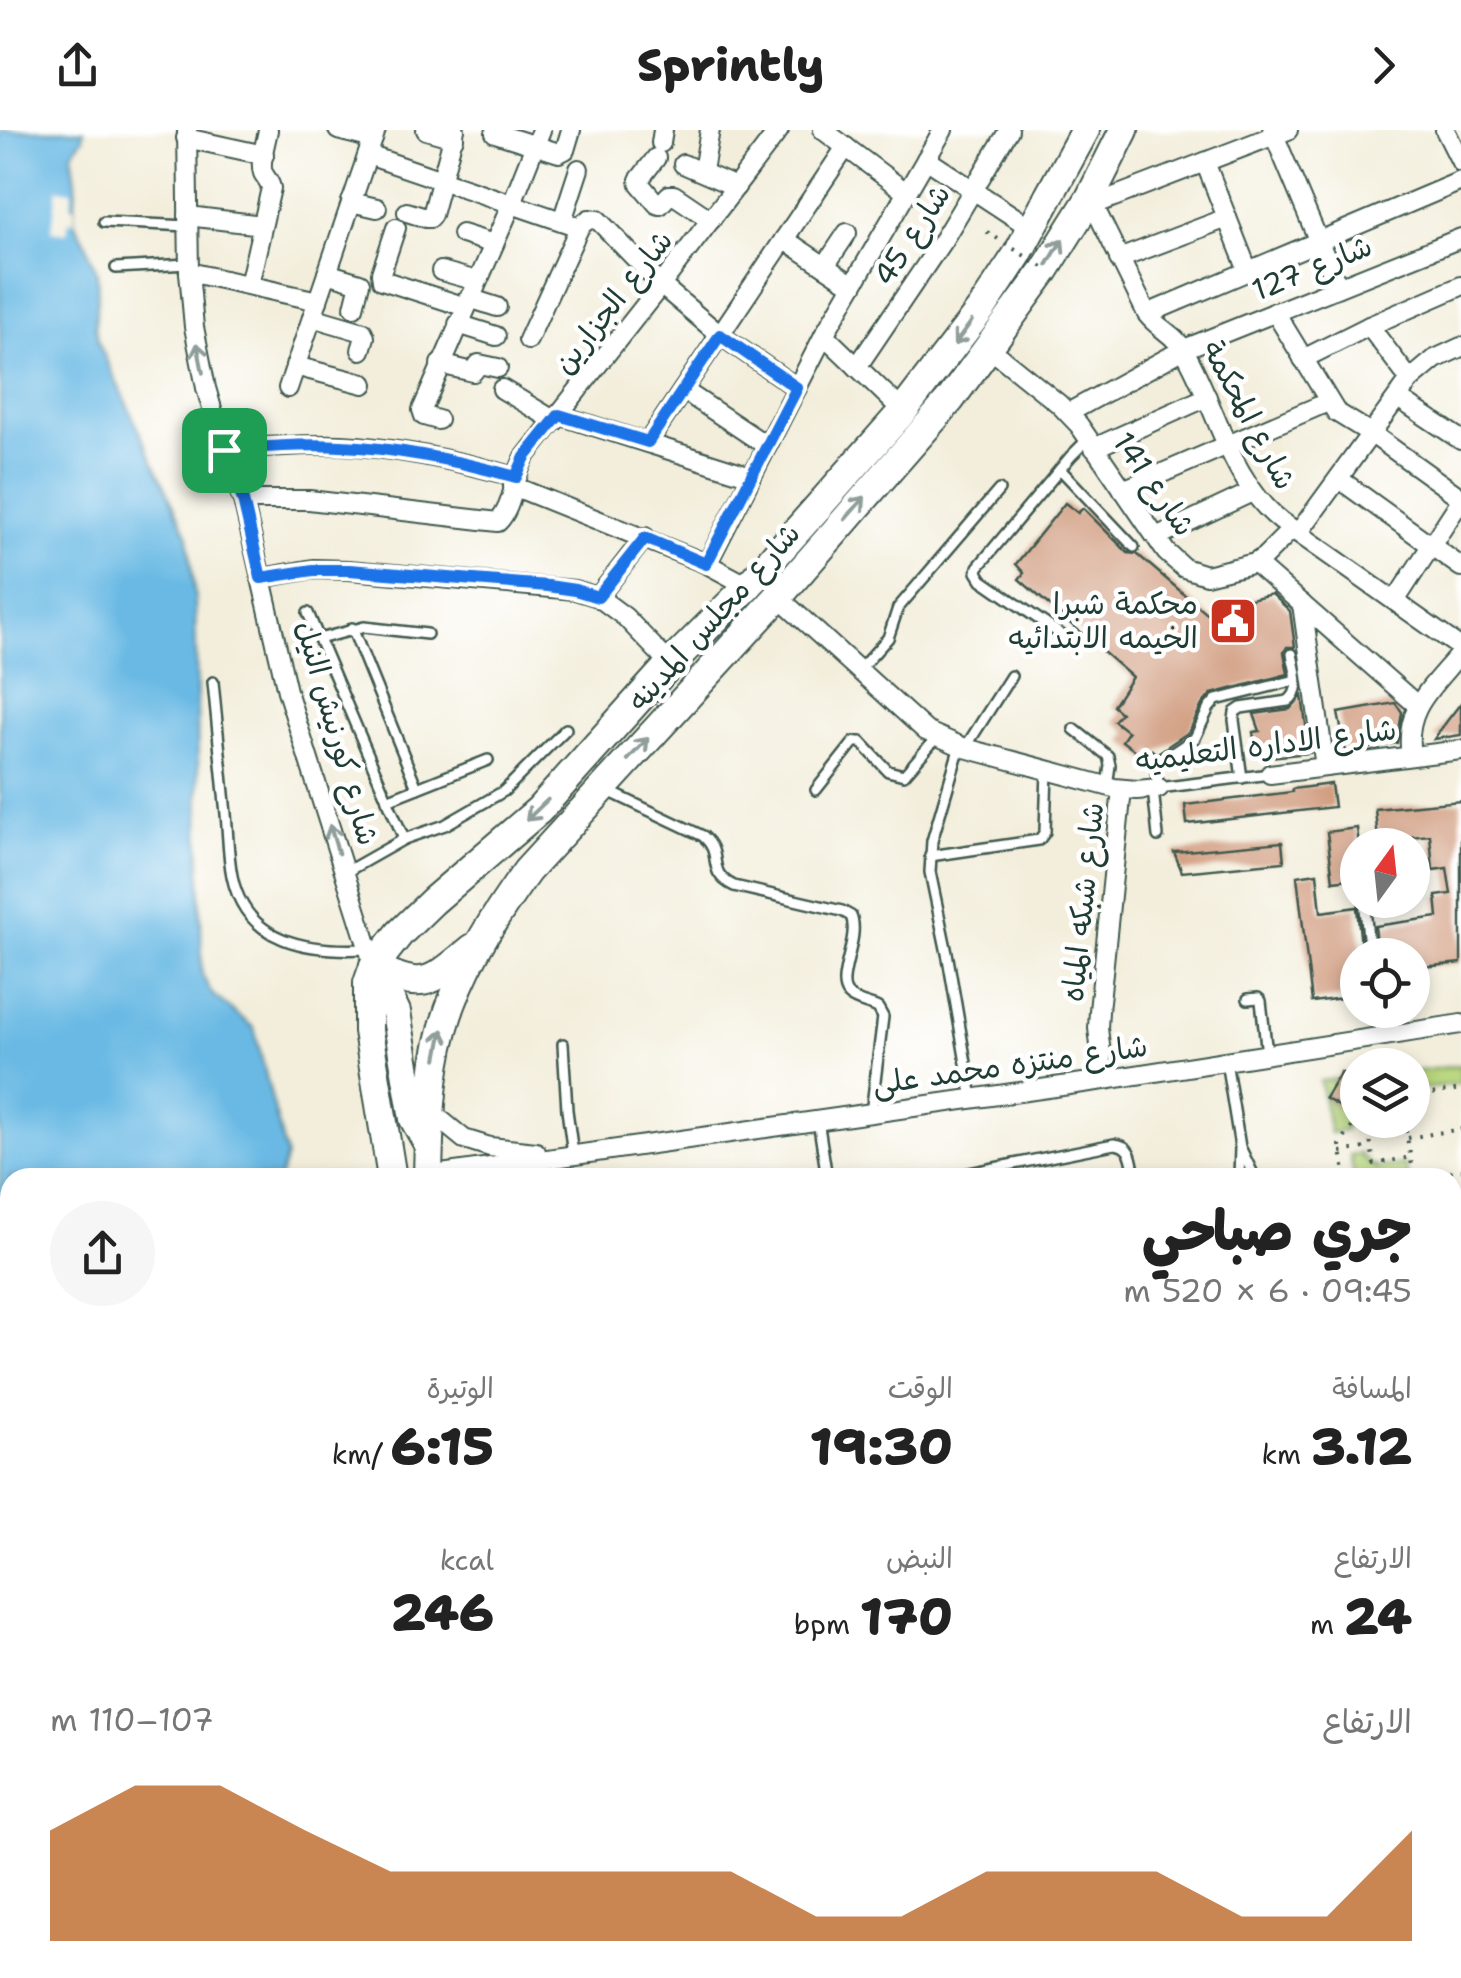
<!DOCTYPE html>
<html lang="ar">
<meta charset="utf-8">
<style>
:root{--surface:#fff;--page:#f6f6f6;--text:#222;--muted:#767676;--accent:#b45309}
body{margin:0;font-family:"Shantell Sans","Playpen Sans Arabic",sans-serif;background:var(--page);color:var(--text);direction:rtl;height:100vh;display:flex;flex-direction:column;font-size:38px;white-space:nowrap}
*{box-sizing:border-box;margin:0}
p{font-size:32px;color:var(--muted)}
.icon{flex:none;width:55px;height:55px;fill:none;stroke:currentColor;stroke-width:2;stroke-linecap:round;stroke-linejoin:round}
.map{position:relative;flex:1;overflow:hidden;direction:ltr}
.drawer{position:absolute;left:0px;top:1038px;width:1462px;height:812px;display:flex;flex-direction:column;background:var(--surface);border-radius:30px 30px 0 0;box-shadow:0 5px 15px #0003;direction:rtl}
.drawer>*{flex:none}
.needle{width:65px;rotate:15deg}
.tools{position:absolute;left:1340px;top:698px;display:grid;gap:20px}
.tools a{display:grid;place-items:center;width:90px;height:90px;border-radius:50%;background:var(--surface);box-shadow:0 5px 15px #0003;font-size:50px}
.pin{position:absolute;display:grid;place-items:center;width:85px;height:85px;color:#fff;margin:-42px;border-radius:20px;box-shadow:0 5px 15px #0006}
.round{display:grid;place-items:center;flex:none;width:105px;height:105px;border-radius:52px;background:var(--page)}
.summary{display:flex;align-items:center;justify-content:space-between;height:170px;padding:0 50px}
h1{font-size:55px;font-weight:800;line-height:75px}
.stats{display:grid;grid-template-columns:repeat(3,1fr);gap:15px;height:170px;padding:10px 50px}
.stats div{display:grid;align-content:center}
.stats b{font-size:50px;font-weight:800}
.stats small{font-size:28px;font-weight:400}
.stats p{font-size:28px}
.chart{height:280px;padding:20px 50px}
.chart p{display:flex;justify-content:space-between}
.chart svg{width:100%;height:180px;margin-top:10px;fill:var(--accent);opacity:.7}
header{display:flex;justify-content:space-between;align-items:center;height:130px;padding:0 50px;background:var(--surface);font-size:45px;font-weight:800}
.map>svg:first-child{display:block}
.built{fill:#e7daba}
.green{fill:#b7d57c;stroke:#6b8958;stroke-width:2.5}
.water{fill:#69b9e4;stroke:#447b8c;stroke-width:2.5}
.pier{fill:#f3eedb}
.building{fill:#d19d80}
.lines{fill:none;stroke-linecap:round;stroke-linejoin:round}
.service-casing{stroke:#3f584d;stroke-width:14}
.minor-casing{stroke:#3f584d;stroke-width:22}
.trunk-casing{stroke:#3f584d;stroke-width:32}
.path{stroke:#3f584d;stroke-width:4;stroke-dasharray:2.5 8;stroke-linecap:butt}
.service{stroke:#fff;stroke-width:9}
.minor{stroke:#fff;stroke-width:18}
.trunk{stroke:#fff;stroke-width:28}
.path-bridge{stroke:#3f584d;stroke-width:4;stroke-dasharray:2.5 8;stroke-linecap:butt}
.oneway{stroke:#8f9e9a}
.route-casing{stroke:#fff;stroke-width:20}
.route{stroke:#1a73e8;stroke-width:12}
.labels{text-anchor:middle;stroke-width:9;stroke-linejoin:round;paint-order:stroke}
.street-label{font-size:30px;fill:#1f3d34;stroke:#fff}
.poi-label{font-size:30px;fill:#1f3d34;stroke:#fff;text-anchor:end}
</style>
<header><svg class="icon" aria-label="forward" viewBox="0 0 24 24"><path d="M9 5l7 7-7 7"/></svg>Sprintly<svg class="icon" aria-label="share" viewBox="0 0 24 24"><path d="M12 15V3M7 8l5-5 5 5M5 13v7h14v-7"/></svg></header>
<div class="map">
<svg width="1461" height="1848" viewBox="0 0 1461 1848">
<rect width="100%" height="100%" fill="#fff"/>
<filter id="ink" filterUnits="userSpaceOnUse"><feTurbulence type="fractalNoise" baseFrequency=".01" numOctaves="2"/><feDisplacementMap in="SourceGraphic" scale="20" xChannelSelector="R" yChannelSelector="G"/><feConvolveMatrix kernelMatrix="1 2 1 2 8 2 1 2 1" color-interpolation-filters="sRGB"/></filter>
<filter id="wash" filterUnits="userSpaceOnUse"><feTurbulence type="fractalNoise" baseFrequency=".0048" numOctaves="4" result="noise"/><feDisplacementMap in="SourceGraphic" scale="40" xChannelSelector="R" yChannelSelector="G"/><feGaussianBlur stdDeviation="2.25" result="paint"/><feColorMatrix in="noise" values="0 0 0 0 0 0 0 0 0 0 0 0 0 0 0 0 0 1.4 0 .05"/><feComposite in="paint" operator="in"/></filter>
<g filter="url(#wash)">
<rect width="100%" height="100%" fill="#f3eedb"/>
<path class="built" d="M1461,1623V1848H607L606,1840H691L692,1847L730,1840H1452V1625Z"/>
<g class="green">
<path d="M1461,935V953L1413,960V942Z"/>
<path d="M1337,949L1325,968L1353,986L1344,1001L1330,1003L1320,951Z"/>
<path d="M1361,1023L1362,1029H1367L1368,1035H1374L1375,1039L1404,1034L1408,1047H1354L1350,1025Z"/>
<path d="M1452,1264L1461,1304V1509L1453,1511Z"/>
</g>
<path class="water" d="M0,0H84L83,8L72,23L76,51L74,92L85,111L97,143L98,165L95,195L98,212L188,406L195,469L202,845L212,864L254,898L286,1026L280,1047L10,1048V1840H373V1848H0Z"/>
<path class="pier" d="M57,59L72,61L71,76L75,77L74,92L68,91L67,103L52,101Z"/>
<g id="blocks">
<g class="building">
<path d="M1065,373L1078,383L1083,378L1128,423L1137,424L1227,501L1224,475L1272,464L1290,481L1295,517H1287L1284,522L1288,544L1211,564L1202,575L1189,602L1156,624L1152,620L1148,631L1122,611L1128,602L1114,591L1121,583L1113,576L1132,547L1019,449L1024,443L1016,434Z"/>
<path d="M1302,566L1310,623L1260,628L1256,621L1253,602L1260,601L1254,584L1290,579Z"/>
<path d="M1395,573L1402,582L1397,613L1346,622L1338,583Z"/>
<path d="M1461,573V605L1434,609L1447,591Z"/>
<path d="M1331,654L1334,677L1187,694L1185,675L1292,662V659Z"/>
<path d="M1461,671V833L1412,838V825H1378L1375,796L1438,787L1436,766L1451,764L1447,738L1433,740L1430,705L1378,710L1375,679Z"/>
<path d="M1357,698L1359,715H1358V748L1333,751L1327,702Z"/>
<path d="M1282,712L1284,732L1182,742L1174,722Z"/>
<path d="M1317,743L1321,782L1357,777L1362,825H1358V866L1312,872L1297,746Z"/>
<path d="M1341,942L1358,952V963L1347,981L1325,968Z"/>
</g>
</g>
</g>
<g filter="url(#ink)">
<use href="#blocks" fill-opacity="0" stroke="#3f584d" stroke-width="2.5"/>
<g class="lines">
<g class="service-casing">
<g id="service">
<path d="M104,92L189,96"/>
<path d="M116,138L188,134"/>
<path d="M1060,339L1134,417"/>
<path d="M308,483L404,709"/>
<path d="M352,498L417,658"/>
<path d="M1063,506L982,450L977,442L978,437L1071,326L1088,309"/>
<path d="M319,509L364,497L427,504"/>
<path d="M858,541L888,508L898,478L999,360"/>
<path d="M213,552C217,596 222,640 226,684C228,704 228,726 232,746C246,814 309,822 368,819"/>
<path d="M1074,599L1108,626L1110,635L1107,656"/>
<path d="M960,616L932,711L930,742L948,828L972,968"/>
<path d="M965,618L1011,546"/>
<path d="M1270,644L1159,658L1156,641L1159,632L1195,608L1209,578L1216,570L1296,550"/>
<path d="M1242,648L1234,590L1235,582L1241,578L1288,571C1303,560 1295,541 1292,524"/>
<path d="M1153,659L1158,706"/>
<path d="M816,660L854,612H861L888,641L904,645L937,607"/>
<path d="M608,661L703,706C725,725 704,741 734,756L842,781L851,786C861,808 834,851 848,865C855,872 870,874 878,878L883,887L871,983"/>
<path d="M387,670L488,630"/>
<path d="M930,726L1039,710L1045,702L1047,640"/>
<path d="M344,743L404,709L445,695L504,661L566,599"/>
<path d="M1364,770L1370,825"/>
<path d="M1248,869L1258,868L1261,871L1267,924"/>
<path d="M1378,880L1382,907"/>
<path d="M563,914L567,980L573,1024"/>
<path d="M1226,931L1240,1017L1239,1048"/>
<path d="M818,990L827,1048"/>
<path d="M1241,1019L1255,1048"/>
<path d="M944,1048L1114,1014C1133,1015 1132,1032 1135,1048"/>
<path d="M1452,1531L1461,1529"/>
<path d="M1452,1560L1461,1558"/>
<path d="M1452,1714L1461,1713"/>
<path d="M1290,1840L1292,1848"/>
</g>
</g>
<g class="minor-casing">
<g id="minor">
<path d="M187,0L189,142L194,197L206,258L224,320L243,370L287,561L374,836"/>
<path d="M338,0L373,9"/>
<path d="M426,0L454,8"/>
<path d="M823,0L907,63"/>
<path d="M1272,0L1338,157"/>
<path d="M1445,0L1461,32"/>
<path d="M495,3L559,23L565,20L571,0"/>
<path d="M186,8L264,25"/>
<path d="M661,13L663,0"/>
<path d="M368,25L576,96H580L589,89L598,90L661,155L720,205L797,258"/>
<path d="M656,28L639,50L640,54L657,74L660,75L669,65H674L711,90"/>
<path d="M926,29L1031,98"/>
<path d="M1205,32L1248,141"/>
<path d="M683,34L736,57"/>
<path d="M703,41L710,0"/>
<path d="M1090,68L1147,184C1158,199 1176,205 1185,222C1217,277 1229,350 1281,391L1461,518"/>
<path d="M351,72L377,78"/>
<path d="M1093,75L1288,0"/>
<path d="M407,82L426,88H430L432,85L455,0"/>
<path d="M188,86L262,95"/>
<path d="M562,91L579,39"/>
<path d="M396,98L381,143L382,150L466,177"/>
<path d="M462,104L494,114"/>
<path d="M784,109L853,155"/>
<path d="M1119,129L1227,88"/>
<path d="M825,136L847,103"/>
<path d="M441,141L477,151"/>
<path d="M189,142L318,171"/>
<path d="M327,143L360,153L354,177"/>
<path d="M249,155L271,58C270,52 266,48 263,43C259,32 266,12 268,0"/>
<path d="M469,168L497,177"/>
<path d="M1275,182L1336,282L1372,304L1461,368"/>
<path d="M1147,184L1461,51"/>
<path d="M312,187L363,202L365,207L361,220"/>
<path d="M458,194L496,206"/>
<path d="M1369,196L1410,250"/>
<path d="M824,205L903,281"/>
<path d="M528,210L580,96"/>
<path d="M988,217L1059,274L1079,295L1166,422L1184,438L1206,445L1255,433L1264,427L1292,399"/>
<path d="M1303,229L1369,196L1461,156"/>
<path d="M440,234L473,242L479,234L498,238"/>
<path d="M295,236L364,254"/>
<path d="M857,237L943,110L1009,0"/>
<path d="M288,258L376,0"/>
<path d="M502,259L555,291"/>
<path d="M683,260L767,316"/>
<path d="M1398,268L1461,310"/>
<path d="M1068,283L1184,219L1461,108"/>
<path d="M559,285L751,346"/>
<path d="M438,290L424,286L422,280L512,73L541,0"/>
<path d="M648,312L846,17"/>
<path d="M1094,318L1207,267"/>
<path d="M224,320C263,317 302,314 341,315C400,318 459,331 516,347"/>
<path d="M1339,349L1461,437"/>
<path d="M513,356L707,434L748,456"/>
<path d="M1123,360L1328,272"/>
<path d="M243,370H309L498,392C514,376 513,347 525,327L661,155L779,0"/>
<path d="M1299,402L1410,250L1435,229L1461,217"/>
<path d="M1156,407L1252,362"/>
<path d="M1255,433L1418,576"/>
<path d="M707,434L824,205L943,0"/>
<path d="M261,448L313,439L349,440L575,460L598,467L625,487L670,534"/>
<path d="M598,467L645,407"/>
<path d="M778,467L926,601L965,618L1114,658L1137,660L1159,658"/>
<path d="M1395,471L1461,370"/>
<path d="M1302,474L1325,637"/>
<path d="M1411,626C1403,578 1433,557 1461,522"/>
<path d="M1270,644L1461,620"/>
<path d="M1104,950L1098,898L1099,881L1122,659"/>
<path d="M431,982L464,1009L490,1017L536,1022"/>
<path d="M427,1046L1104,950L1461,894"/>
</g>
</g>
<g class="trunk-casing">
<g id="trunk">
<path d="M374,836L396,882L414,989L428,1014"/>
<path d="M374,836C423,864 433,851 473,818"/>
<path d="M392,1048L368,901V853L374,836L400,803L433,771L539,680L670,534L748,456L903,281L982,178L1017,125L1085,0"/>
<path d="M428,1048C429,999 430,947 443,900C459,841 492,790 527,741L778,467L950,270L1045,140L1090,68L1124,0"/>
<path d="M480,1840V1848"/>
<path d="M510,1840L511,1848"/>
</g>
</g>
<g class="path">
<path d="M1412,967L1461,959"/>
<path d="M1354,969L1358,971"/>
<path d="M1404,990L1414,1047L1461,1040"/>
<path d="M1405,992L1368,997L1374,1034L1411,1027"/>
<path d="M1408,1008L1461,999"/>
<path d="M1341,1022L1371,1017"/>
<path d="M1346,1048L1340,1015L1358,988"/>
<path d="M1452,1237L1461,1236"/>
<path d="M1452,1620L1461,1619"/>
<path d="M552,1840V1848"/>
<path d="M580,1840L581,1848"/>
<path d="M604,1840L605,1848"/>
<path d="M695,1840L696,1844L721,1840"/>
</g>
<use href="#service" class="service"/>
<use href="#minor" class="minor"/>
<use href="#trunk" class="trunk"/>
<path class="path-bridge" d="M987,102L1049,141"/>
</g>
<defs><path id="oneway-shaft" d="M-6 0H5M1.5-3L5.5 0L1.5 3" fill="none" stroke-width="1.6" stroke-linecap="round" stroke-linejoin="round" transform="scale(2.5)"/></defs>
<g class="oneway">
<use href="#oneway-shaft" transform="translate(1055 122) rotate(-59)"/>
<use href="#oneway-shaft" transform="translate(963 203) rotate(126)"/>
<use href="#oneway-shaft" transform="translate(200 228) rotate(-101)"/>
<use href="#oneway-shaft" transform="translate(855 378) rotate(-49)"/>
<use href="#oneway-shaft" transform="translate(638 619) rotate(-47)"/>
<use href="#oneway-shaft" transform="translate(537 680) rotate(136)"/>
<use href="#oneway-shaft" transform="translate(334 709) rotate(-107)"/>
<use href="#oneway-shaft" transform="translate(440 914) rotate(-79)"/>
</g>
</g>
<g class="lines" filter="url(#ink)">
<g class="route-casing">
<path id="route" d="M720,205L797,258L706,434L645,408L598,467L575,460L548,456L349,440H313L261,448L243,370L224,320C263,317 302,314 341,316C400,318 459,331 516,347L525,327L559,285L648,312Z"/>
</g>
<use href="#route" class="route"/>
</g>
<defs>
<g id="civic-square" transform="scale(2.5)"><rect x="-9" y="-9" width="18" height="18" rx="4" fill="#c8321e" stroke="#fff"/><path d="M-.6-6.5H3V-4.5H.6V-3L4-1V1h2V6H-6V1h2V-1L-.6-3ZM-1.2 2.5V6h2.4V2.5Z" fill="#fff"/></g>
</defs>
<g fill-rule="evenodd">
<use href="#civic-square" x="1233" y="491"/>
</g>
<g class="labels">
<g class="street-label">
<text transform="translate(912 105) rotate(-57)" y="10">شارع 45</text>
<text transform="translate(1312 138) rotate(-22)" y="10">شارع 127</text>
<text transform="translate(613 172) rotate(-52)" y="10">شارع الجزارين</text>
<text transform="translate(1249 285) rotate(62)" y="10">شارع المحكمة</text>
<text transform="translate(1154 354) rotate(55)" y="10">شارع 141</text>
<text transform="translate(714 487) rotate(-48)" y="10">شارع مجلس المدينه</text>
<text transform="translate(337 603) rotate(74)" y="10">شارع كورنيش النيل</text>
<text transform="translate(1266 615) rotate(-7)" y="10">شارع الاداره التعليميه</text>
<text transform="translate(1083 772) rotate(-84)" y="10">شارع شبكه المياه</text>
<text transform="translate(1010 935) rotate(-8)" y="10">شارع منتزه محمد على</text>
</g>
<g class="poi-label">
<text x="1198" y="484">محكمة شبرا<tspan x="1198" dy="34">الخيمه الابتدائيه</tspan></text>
</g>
</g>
</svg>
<div class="tools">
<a><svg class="needle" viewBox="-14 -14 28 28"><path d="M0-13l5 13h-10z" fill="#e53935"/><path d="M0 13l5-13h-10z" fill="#767676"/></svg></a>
<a><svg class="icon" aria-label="locate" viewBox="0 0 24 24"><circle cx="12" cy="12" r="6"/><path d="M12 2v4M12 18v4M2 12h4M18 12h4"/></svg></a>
<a><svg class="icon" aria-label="layers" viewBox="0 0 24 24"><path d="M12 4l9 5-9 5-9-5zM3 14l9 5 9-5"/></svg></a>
</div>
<div class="pin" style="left:224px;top:320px;background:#1e9e55"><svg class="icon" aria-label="arrive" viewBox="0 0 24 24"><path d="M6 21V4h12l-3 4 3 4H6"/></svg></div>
<section class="drawer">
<div class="summary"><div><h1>جري صباحي</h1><p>09:45 · 6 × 520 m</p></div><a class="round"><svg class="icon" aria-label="share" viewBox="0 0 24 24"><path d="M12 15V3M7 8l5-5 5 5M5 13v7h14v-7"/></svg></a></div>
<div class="stats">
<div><p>المسافة</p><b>3.12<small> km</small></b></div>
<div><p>الوقت</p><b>19:30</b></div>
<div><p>الوتيرة</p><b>6:15<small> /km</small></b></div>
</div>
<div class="stats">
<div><p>الارتفاع</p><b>24<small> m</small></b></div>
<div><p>النبض</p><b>170<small> bpm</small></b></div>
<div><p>kcal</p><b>246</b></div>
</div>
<div class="chart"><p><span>الارتفاع</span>107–110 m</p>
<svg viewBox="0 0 160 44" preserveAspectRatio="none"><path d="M0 44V17L10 6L20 6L30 17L40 27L50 27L60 27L70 27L80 27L90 38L100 38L110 27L120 27L130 27L140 38L150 38L160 17V44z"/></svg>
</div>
</section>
</div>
